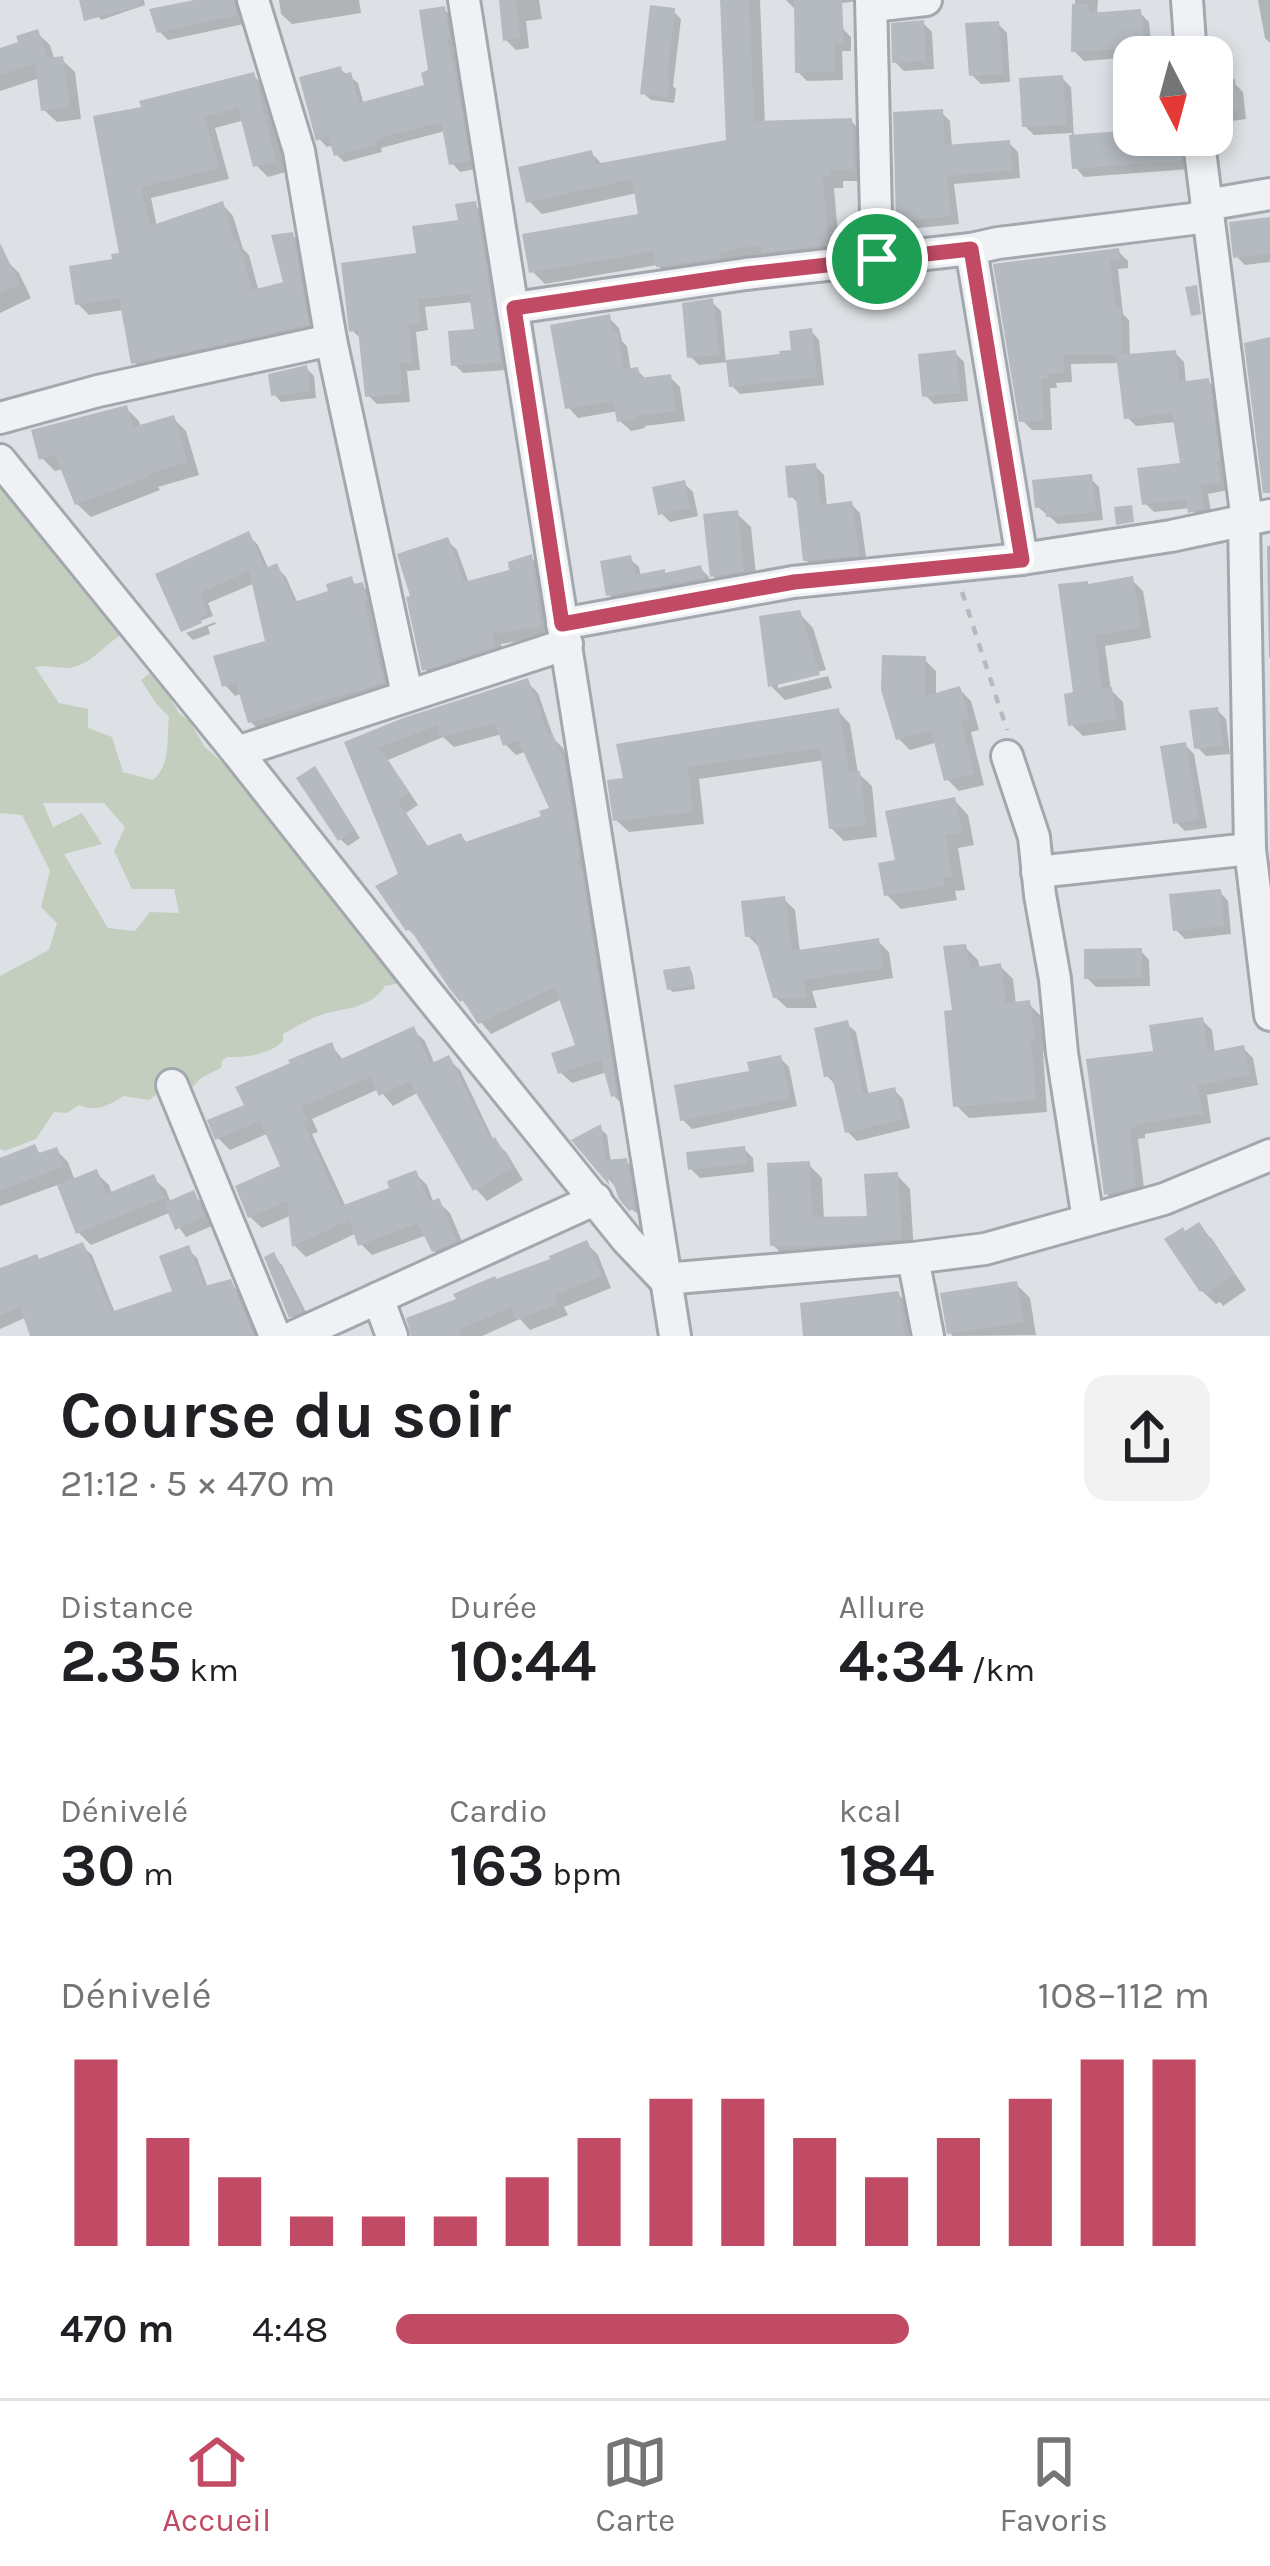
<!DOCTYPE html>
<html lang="fr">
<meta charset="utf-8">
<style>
:root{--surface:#fff;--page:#f2f2f2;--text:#202124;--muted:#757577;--line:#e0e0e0;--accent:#c14b64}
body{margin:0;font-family:Karla,sans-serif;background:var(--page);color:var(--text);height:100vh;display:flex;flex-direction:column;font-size:45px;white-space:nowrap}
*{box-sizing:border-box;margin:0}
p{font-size:39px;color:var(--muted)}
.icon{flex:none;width:66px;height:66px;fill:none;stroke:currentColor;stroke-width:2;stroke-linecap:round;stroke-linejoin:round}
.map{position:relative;height:1336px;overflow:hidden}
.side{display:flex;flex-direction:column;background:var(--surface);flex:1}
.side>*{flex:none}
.needle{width:78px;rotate:174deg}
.tools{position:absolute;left:1113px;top:36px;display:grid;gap:24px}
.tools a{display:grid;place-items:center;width:120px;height:120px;border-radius:24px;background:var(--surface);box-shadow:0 6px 18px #0003;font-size:60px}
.pin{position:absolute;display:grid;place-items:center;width:102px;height:102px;color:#fff;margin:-51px;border:6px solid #fff;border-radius:50%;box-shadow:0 3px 12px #0007}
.round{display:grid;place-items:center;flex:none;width:126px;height:126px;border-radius:24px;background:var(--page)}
.summary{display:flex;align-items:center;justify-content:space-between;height:204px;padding:0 60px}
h1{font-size:66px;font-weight:700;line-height:90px}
.metrics{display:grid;grid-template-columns:repeat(3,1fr);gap:18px;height:204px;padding:12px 60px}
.metrics div{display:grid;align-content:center}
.metrics b{font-size:60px;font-weight:700}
.metrics small{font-size:33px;font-weight:400}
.metrics p{font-size:33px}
.chart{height:336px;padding:24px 60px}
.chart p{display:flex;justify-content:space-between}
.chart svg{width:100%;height:216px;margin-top:12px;stroke:var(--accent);stroke-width:6}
ul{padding:0 60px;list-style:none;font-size:39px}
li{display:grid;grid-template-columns:192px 144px 1fr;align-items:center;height:90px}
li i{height:30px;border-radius:15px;background:var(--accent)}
.menu{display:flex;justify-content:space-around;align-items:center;height:168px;border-top:3px solid var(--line);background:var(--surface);font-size:33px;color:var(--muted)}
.menu a{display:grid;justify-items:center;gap:6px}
.menu .current{color:var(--accent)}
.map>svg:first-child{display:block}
.green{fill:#c4cebf;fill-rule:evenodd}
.shadow{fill:#0003;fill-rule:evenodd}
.building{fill:#b5bac1;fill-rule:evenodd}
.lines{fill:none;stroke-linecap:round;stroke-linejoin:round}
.minor-casing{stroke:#a3a8ae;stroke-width:36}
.path{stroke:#b7bbc0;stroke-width:4.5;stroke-dasharray:9 9;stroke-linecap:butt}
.minor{stroke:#eff1f4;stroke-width:30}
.route-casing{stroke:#fff;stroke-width:24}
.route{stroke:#c14b64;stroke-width:15}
</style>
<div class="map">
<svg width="1270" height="1336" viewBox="0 0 1270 1336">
<rect width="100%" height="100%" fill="#dde1e5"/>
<path class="green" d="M0,475L56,549L61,563L73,569L126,632C106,642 90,668 66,668C54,668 47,665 35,667L59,703L88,709V728L112,737L123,772L153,780C172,762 166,741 169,717L155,702L141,680L154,670L179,713L190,722L204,746L248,785L324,865L328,892L363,930L369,945L381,957L405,969L400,983L385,986C370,1010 344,1007 321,1015C308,1019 295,1028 283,1034V1041C271,1054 245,1058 227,1057L222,1061L221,1068L201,1078L186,1094L162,1090L149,1100L124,1096C109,1105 96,1113 79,1105L67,1113L54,1112L36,1139L5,1151L0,1149V976L49,950L57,923L41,907L50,871L22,815L0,813ZM43,803H104L125,827L114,851L132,889H174L179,913L150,912L135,931L108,928L64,854L102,844L82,813L53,827Z"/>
<g class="shadow">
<path d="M95,0H144L145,5L101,20L98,16Z"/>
<path d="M195,0H237L241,4L244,24L168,40L159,31Z"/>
<path d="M279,0H359L361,13L292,24L281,14Z"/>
<path d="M500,0H539L542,19L526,21L529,48L516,50L506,40Z"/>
<path d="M723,0H760L765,124L851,121L864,134L866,181H843V188H834L840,257L672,279L657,265L545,284L532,271L641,216L637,193L542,214L529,201L591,153L604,166L729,143Z"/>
<path d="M786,0H864L796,10Z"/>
<path d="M1075,0H1098L1097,16L1140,13L1149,22L1151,40L1169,38L1178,48L1180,57H1134V66L1133,57L1084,61L1074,51Z"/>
<path d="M1258,0H1270V43L1265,38Z"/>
<path d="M444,9L452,17L457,46L453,47L463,87L476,169L460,172L452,163L445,131L381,148L382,152L344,162L336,154L334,145L327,147L319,139L340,69L358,83L364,105L428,87Z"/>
<path d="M673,11L681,19L673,86L676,89L674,103L651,100L643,93Z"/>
<path d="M923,23L932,32L934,69L904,71L895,62Z"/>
<path d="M998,24L1007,33L1010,82L981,84L972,75Z"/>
<path d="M842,28L851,37V51H842L843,80L807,81L798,72Z"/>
<path d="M37,33L50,45L55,61L62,60L75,72L81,119L57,122L44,110L40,78L0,91V52Z"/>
<path d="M253,75L265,87L286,172L268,177L256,165L245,120L215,128L229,179L151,198L157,227L222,204L233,216L243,249L249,255L259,292L286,284L292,235L304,246L319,336L145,374L134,362L124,310L89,315L77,303L122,255L145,109Z"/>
<path d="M1062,78L1071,87L1074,137L1134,133L1188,135L1190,169L1084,177L1075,167L1072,133L1034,135L1025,126Z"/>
<path d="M1233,82L1243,92L1246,119L1212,124V85Z"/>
<path d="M941,112L950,121L952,147L1009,143L1018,152L1020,178L954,184L959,224L908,229L899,220Z"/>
<path d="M474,204L483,213L508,370L463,373L454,364L478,332L474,302L425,307L428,330L416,332L420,370L407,371L410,402L377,404L368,395L362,340L352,330L420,255L461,223Z"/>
<path d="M1270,220V262L1245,265L1236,256Z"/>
<path d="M1118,251L1128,261V268L1118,269L1123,314L1129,320L1130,357L1175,353L1184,362L1186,384L1208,381L1217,390L1228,490L1208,494L1212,517L1199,520L1190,508L1154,512L1145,503L1183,465L1176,422L1136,426L1127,417L1120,363L1071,364L1072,382L1056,383L1057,388H1050L1052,430H1032L1022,420L997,267Z"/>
<path d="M5,259L19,273L31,298L0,313V262Z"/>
<path d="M712,302L721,311L726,363L783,357L794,353L811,331L819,340L824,385L740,394L732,386L729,362L699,365L690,356Z"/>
<path d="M609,318L619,328L622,341L627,346L631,371L637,370L647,380L670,377L680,387L685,421L645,426V428L631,431L620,421L618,411L578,418L568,407Z"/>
<path d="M955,353L964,362L968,401L934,404L925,395Z"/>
<path d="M306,368L314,376L316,398L281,402L274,394Z"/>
<path d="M126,408L139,421L141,428L173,418L186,431L199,475L158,487L160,490L91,517L77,504L64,469L55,471L42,458Z"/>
<path d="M815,466L824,475L827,507L851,504L860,513L867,564L815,569L806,560L800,505L791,496Z"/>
<path d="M1090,478L1099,487L1103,520L1058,524L1038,507Z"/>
<path d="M684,483L693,492L698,516L670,522L661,513Z"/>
<path d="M736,513L751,527L757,584L727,590L713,576Z"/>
<path d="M248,535L258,545L269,570L276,567L286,577L298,604L332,593L351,580L358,586L362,585L372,595L375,609L373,610L393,693L261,732L251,722L243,693L235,696L225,685L268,643L255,583L208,603L213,616L183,628L159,575Z"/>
<path d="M447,540L457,550L469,583L512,572L531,557L541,568L550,636L501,644L504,657L435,680L425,669L413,598Z"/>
<path d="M1267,546H1270V658L1269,657Z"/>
<path d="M630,559L639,567L641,577L667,575L700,568L709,577L711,587L618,604L609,595Z"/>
<path d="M1132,580L1143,591L1151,638L1105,646L1111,690L1123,702L1126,730L1083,736L1071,724L1087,585Z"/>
<path d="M799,613L813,628L826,670L778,681V688L828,676L832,688L785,700L771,686Z"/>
<path d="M215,622L216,624L208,627L210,634L193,640L186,633Z"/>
<path d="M924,659L936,671V696L959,689L971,701L979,730L971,732L984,785L959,791L947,779L938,742L910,750L898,738Z"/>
<path d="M527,682L538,693L554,739L563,748L574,774L589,870L585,871L592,886L624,1106L613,1095L607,1072L572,1083L560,1072L579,1047L562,999L491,1034L462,1000L419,940L408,929L402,875L348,744ZM502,734L505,744L516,755L525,752L553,810L545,818L468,844L461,836L429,848L406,813L418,805L388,760L443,737L454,747Z"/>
<path d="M1217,710L1226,719L1230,754L1206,756L1197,747Z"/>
<path d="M838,711L850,724L858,773L872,786L877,837L844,841L831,828L825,760L699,779L704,824L629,832L616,820L610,783Z"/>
<path d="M1185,745L1194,754L1207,828L1185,831L1176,822Z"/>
<path d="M322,777L360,838L348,846L340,839Z"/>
<path d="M954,800L968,815L974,845L958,848L965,890L955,891L957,900L901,909L887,895L899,862Z"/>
<path d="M1220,892L1228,901L1231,934L1185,939L1176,930Z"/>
<path d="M784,899L795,910L800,953L878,941L889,952L893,978L812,991L817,1008H787L775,997L759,947L748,936Z"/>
<path d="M965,947L978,960L980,969L1000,966L1013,979L1016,1005L1029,1004L1041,1016L1046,1051H1043L1047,1112L969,1118L956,1105L955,1013Z"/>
<path d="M1141,951L1149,960L1150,986L1096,987L1087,978Z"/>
<path d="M689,969L692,972L695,989L673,992L669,989Z"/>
<path d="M1202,1020L1212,1030L1215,1054L1243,1048L1253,1058L1258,1085L1207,1095L1211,1123L1145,1134V1138L1138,1139L1145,1196L1117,1204L1107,1194L1156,1053Z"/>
<path d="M847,1024L856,1032L869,1096L894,1090L903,1099L910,1128L857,1141L848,1132L837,1086L827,1076Z"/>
<path d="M413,1030L425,1041L435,1065L448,1059L460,1070L494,1141L506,1152L523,1180L487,1201L476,1189L419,1092L393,1106L379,1089L312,1119L318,1132L312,1134L346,1207L393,1190L415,1173L427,1185L434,1204L438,1202L450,1213L467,1253L446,1262L434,1251L427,1235L372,1255L361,1244L357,1233L306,1257L295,1246L292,1215L262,1228L250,1217L284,1167L269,1133L230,1150L218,1138L248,1106L331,1045L344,1061Z"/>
<path d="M780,1058L789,1067L797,1106L692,1129L683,1120Z"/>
<path d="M600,1128L607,1135L611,1163L626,1161L634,1169L641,1216L631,1209L619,1191L576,1141Z"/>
<path d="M35,1148L42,1155L56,1150L68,1162L75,1181L96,1173L109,1185L112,1194L153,1178L166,1190L171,1203L193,1194L202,1203L212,1226L186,1237L169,1213L91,1245L79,1233L60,1184L0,1206V1157L3,1160Z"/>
<path d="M744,1149L753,1158L754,1172L700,1178L691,1169Z"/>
<path d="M809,1165L822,1178L824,1220L870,1219L897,1175L910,1189L914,1252L786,1258L773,1245Z"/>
<path d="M1198,1226L1212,1239L1246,1290L1223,1306L1220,1302L1216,1304L1202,1291L1186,1234Z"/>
<path d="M587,1244L598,1255L611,1288L564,1307L568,1315L530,1330L520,1319L482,1336H414L410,1320Z"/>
<path d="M82,1246L92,1255L115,1313L176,1293L188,1249L197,1258L208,1288L230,1282L239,1292L257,1336H35L27,1317L0,1329V1282Z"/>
<path d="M273,1256L282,1265L310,1320L300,1325L291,1316Z"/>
<path d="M1016,1284L1030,1298L1036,1335L953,1336L950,1333Z"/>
<path d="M898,1294L909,1305L915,1336H806L803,1306Z"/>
</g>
<g class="building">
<path d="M79,0H139L140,6L84,21Z"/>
<path d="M194,0H234L237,15L157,33L149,9Z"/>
<path d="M499,0H516L520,38L503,41Z"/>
<path d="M720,0H749L754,121L852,118L854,169L831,170V176H823L828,245L762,253L761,245L720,252L721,258L656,267L654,251L529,273L522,234L638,214L632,179L526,203L518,167L592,150L595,164L726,140Z"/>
<path d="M794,0H842L844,43H834L835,72L795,73Z"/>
<path d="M1072,4H1089V13L1141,9L1144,47L1071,52Z"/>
<path d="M650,5L675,8L667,78H670L668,97L640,94Z"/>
<path d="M445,6L450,39H447L456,77L470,161L449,165L441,122L391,135L375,141V145L334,156L328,136L316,141L299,77L341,66L343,74L351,72L359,103L424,85L421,73L428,70L419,10Z"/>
<path d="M924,20L926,61L892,63L891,23Z"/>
<path d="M999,21L1003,74L969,76L965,23Z"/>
<path d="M38,29L48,58L63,56L70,107L41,111L35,64L0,75V48L18,42L16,36Z"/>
<path d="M254,72L276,161L253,167L238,108L205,117L219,168L141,187L150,226L223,201L234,241L238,240L252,290L283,282L271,235L293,232L309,325L131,364L119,298L75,305L69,266L112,259L111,254L119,253L93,116L141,107L139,101Z"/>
<path d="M1063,75L1066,125L1022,127L1019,78Z"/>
<path d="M1235,79L1238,110L1212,114V82Z"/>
<path d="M943,109L945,145L1010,140L1012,170L947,176L951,216L896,222L893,112Z"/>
<path d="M1134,130V135H1179L1182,161L1072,169L1069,135Z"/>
<path d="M476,201L501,362L451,366L448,331L474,329L469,294L418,299L421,322L408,324L413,362L400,363L402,394L365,397L358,330L349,332L341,263L416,253L412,226L458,220L455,204Z"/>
<path d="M1270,217V253L1233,258L1229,222Z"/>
<path d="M0,243L20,284L0,293Z"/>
<path d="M1119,248L1120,259L1110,260L1115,307H1121V355H1063L1064,373L1048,374L1049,379H1041L1044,421L1019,422L993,264Z"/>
<path d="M1197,285L1201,314L1191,316L1185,287Z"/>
<path d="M713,298L719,355L687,358L682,303Z"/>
<path d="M610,314L613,333H618L624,369L638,367L640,378L671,374L676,411L636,416V418L617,422L613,401L565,409L550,325Z"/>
<path d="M812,328L817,377L729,387L726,360L780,354L779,351L791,350L789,331Z"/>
<path d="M1270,337V493H1263L1244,343Z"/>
<path d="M956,350L960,393L922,397L918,354Z"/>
<path d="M1176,350L1179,382L1209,378L1220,460L1217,461L1221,482L1200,485L1204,509L1188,513L1186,499L1142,505L1137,468L1180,463L1172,413L1124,419L1116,355Z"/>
<path d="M307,365L310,391L271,396L268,374Z"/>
<path d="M127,405L133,427L174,415L188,462L148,474L149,477L75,505L55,455L39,460L31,430Z"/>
<path d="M816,463L820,505L852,501L859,556L803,561L796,497L788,498L785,466Z"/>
<path d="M1092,474L1096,512L1046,517L1045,507L1035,508L1032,480Z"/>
<path d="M685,480L690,508L658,515L652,487Z"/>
<path d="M1132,505L1134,522L1116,525L1114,507Z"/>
<path d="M738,510L744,571L710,577L703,514Z"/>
<path d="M249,531L265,568L277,563L294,602L328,591L326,584L352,576L354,584L363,582L367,599L364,600L384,683L248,723L236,683L222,687L213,656L265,641L249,571L200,593L208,614L200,617L202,623L181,632L155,574Z"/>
<path d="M448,537L464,582L509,570L508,562L532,554L541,626L492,634L496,647L422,671L406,597L410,596L397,554Z"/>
<path d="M631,555L635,575L665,569V573L701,565L704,578L606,596L600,561Z"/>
<path d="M1133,576L1141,628L1095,635L1102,689L1112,687L1116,719L1068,726L1064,694L1073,692L1058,584L1088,581V584Z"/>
<path d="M800,610L820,675L768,687L759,616Z"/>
<path d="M882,655L926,656L925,696L960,686L969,718L961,721L974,774L944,781L931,730L896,740L881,690Z"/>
<path d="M528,678L548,735L552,733L564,760L580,859L577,860L582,873L596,961L594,962L598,974L617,1095L611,1097L601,1060L558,1074L551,1053L575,1045L555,987L478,1024L463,1000L460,1002L449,988L410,929L406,931L375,886L398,874L344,742L403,718ZM495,723L503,746L518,740L549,808L539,811L541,816L465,842L461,833L427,846L398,801L410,793L379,748L437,725L440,738Z"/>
<path d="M1218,707L1223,746L1194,749L1189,710Z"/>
<path d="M839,708L849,772L860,771L866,825L829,829L820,748L688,767L693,812L613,821L607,780L623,778L616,744Z"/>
<path d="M1186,742L1199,819L1173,824L1160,746Z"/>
<path d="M315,766L355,830L338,841L296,778Z"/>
<path d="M955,797L962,832L946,835L952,876L943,878L944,886L884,896L878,863L895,860L885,811Z"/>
<path d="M1221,889L1224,926L1173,931L1169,894Z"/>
<path d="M785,896L792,951L879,938L883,968L803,980L808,998H773L755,936L745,937L741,901Z"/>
<path d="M966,944L970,968L1001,963L1006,1003L1030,1000L1035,1039H1031L1036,1100L953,1107L944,1011L952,1010L943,946Z"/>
<path d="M1142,948V978L1084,979V949Z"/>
<path d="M690,966L693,986L667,990L663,970Z"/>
<path d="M1203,1017L1208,1052L1244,1045L1250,1075L1198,1085L1203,1114L1136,1124L1137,1129H1130L1136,1187L1104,1195L1086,1059L1153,1051L1149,1025Z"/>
<path d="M848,1020L863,1094L895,1087L903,1119L845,1133L832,1076L824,1077L814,1028Z"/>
<path d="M414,1026L430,1064L449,1055L491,1140L495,1137L513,1168L473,1191L409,1081L379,1096L370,1077L302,1107L308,1120L303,1122L341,1206L389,1188L387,1181L416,1170L429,1202L439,1198L457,1241L432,1252L418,1223L358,1246L349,1220L292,1247L287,1201L248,1218L235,1186L280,1166L260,1121L215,1140L207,1120L244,1105L235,1087L290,1063L288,1060L332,1042L339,1060Z"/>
<path d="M781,1055L790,1098L680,1121L674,1085L749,1071L747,1062Z"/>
<path d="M601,1124L606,1160L627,1158L635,1209L629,1211L619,1199L610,1174L608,1176L609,1185L571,1140Z"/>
<path d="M35,1144L39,1153L57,1147L64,1166L0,1191V1158Z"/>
<path d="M745,1146L747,1164L688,1170L686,1152Z"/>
<path d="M810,1161L812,1217L867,1216L864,1174L898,1172L902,1239L822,1246H770L767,1163Z"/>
<path d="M97,1169L106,1194L154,1174L164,1198L76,1234L57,1185Z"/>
<path d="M194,1190L205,1217L175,1230L164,1203Z"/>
<path d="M1199,1222L1235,1275L1207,1294L1204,1289L1200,1292L1164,1239L1183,1227L1185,1231Z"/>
<path d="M587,1240L602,1276L555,1295L558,1304L516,1320L512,1307L458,1330L461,1336H411L406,1318L456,1299L453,1294L495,1276L496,1279L550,1259L549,1256Z"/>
<path d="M83,1242L111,1312L172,1291L159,1256L189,1245L204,1286L231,1279L254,1336H30L20,1307L0,1316V1268L37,1254L39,1259Z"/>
<path d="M274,1252L303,1311L289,1318L264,1257Z"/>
<path d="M1017,1281L1024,1322L947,1334L940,1293Z"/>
<path d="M899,1291L905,1336H803L800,1303Z"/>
</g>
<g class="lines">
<g class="minor-casing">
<g id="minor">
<path d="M253,0L299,151L331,340L407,694"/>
<path d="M464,0L675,1336"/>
<path d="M871,0L877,259"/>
<path d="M1187,0L1191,57"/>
<path d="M872,6L926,0"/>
<path d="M1198,135L1247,521"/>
<path d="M1206,205L1270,194"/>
<path d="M971,249L1022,559"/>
<path d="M514,308L746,274L971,249L998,243L1208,217"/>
<path d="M0,418L98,391L331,340"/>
<path d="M0,460L237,752L417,980L627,1240L664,1279L913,1258L985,1249L1164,1199L1270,1155"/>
<path d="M1244,521L1250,849L1270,1015"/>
<path d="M562,624L793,582L1022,559L1171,536L1270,515"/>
<path d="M237,752L567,644"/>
<path d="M1007,756L1034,837L1040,895L1055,979L1062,1053L1088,1220"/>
<path d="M1037,872L1250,849"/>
<path d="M172,1085L275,1336"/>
<path d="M913,1258L928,1336"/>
<path d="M378,1298L392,1336"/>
<path d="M295,1336L596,1199"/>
</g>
</g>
<path class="path" d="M962,592L1007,730"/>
<use href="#minor" class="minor"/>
</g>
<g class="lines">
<g class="route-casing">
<path id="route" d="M971,249L1022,560L794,582L562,624L514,308L746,274Z"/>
</g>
<use href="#route" class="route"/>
</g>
</svg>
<div class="tools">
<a><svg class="needle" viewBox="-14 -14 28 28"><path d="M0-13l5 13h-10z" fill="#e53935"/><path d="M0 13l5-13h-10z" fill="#757577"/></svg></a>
</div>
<div class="pin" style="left:877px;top:259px;background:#1e9e55"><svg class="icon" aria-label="arrive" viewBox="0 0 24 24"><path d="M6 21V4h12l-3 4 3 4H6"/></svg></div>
</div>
<section class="side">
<div class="summary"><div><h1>Course du soir</h1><p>21:12 · 5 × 470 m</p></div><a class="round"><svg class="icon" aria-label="share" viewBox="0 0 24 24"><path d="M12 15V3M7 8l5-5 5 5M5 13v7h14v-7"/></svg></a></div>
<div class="metrics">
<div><p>Distance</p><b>2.35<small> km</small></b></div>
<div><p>Durée</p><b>10:44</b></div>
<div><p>Allure</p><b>4:34<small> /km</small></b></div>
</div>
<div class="metrics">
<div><p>Dénivelé</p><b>30<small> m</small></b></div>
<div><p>Cardio</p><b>163<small> bpm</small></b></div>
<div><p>kcal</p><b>184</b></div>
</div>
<div class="chart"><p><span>Dénivelé</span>108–112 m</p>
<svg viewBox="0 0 160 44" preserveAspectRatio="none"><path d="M5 44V6M15 44V22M25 44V30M35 44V38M45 44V38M55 44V38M65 44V30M75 44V22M85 44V14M95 44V14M105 44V22M115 44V30M125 44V22M135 44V14M145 44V6M155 44V6"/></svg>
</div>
<ul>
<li><b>470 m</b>4:48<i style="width:63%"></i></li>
</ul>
</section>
<nav class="menu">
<a class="current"><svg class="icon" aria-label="home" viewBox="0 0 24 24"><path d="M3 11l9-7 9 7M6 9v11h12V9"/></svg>Accueil</a>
<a><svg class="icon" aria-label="map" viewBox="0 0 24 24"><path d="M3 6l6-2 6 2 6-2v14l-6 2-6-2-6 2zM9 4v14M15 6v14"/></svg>Carte</a>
<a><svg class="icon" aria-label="saved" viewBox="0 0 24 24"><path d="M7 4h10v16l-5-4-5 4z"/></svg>Favoris</a>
</nav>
